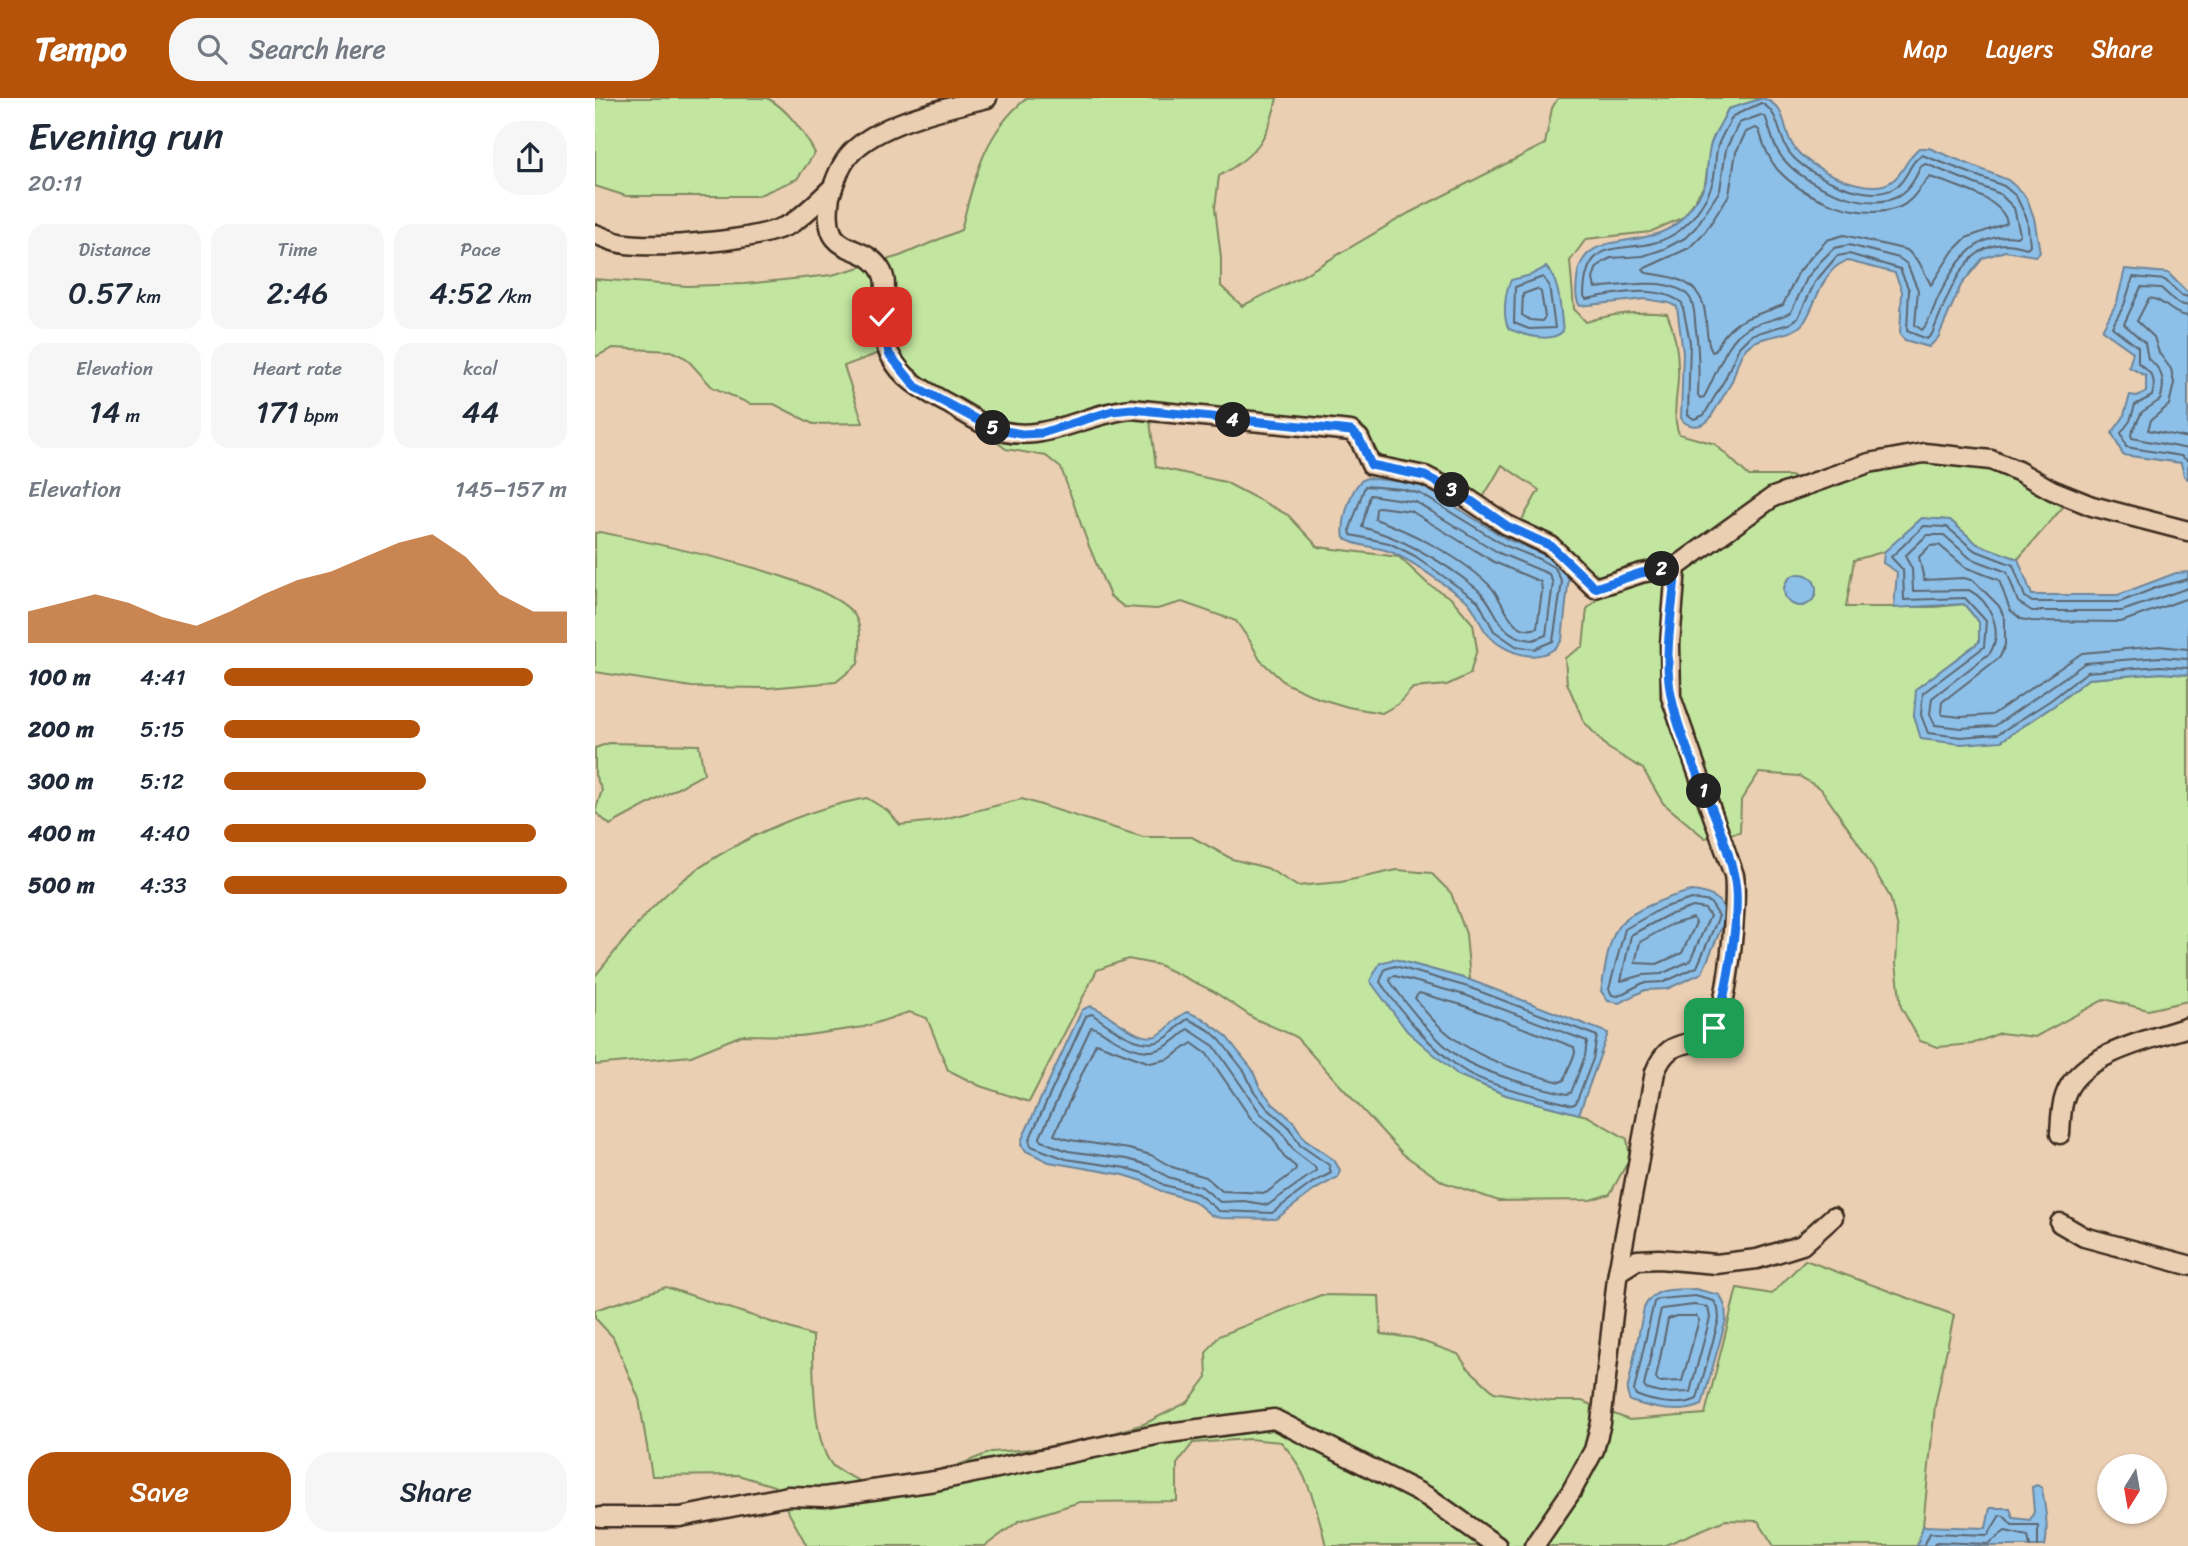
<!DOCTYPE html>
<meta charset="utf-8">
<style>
:root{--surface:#fff;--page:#f6f6f7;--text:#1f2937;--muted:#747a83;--accent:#b45309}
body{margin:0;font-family:Sriracha,sans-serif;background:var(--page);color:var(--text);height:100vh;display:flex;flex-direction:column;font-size:26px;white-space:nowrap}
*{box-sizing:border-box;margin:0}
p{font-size:23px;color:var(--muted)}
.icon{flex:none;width:38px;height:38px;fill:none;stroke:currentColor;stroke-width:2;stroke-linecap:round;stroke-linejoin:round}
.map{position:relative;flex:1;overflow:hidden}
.side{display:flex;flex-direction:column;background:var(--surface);width:595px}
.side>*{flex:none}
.needle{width:46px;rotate:191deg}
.fabs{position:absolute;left:1502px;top:1356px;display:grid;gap:14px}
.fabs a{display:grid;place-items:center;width:70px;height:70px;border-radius:50%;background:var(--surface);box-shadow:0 2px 5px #0004;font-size:35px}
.pin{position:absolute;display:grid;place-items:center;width:60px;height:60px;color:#fff;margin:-30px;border-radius:14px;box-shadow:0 4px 10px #0006}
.km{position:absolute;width:35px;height:35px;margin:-18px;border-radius:50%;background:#222;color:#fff;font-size:19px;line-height:35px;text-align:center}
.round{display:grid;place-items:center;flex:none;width:74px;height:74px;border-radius:28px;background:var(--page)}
.head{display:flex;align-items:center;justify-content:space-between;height:119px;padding:0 28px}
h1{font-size:38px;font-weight:600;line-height:52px}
.stats{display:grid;grid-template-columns:repeat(3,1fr);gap:10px;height:119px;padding:7px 28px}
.stats div{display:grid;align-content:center;border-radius:18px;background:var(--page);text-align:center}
.stats b{font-size:30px;font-weight:600}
.stats small{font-size:19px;font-weight:400}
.stats p{font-size:19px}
.chart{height:196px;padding:14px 28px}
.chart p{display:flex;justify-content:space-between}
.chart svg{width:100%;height:126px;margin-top:7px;fill:var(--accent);opacity:.7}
.cta{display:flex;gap:14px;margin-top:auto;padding:14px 28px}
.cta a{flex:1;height:80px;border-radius:28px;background:var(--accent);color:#fff;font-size:28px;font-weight:600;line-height:80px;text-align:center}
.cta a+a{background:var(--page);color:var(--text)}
ul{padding:0 28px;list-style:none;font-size:23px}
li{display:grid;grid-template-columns:112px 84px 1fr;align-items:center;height:52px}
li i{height:18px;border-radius:9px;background:var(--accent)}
header{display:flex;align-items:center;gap:42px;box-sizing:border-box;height:98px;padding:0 35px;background:var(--accent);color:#fff}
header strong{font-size:33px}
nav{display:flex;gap:38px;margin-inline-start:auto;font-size:24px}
.search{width:490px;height:63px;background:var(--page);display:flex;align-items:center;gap:18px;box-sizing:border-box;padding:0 24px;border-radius:28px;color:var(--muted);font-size:26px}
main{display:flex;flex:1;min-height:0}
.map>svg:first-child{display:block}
.green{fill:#c2e6a0;stroke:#7e885f;stroke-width:2}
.water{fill:#8dc0e9;stroke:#6c8498;stroke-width:2}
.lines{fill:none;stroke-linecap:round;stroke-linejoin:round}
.shore{stroke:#5c666f;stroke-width:2}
.minor-casing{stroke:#3b2a1e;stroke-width:23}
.minor{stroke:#ebcfb2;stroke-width:18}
.route-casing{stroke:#fff;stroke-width:14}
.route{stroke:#1a73e8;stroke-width:9}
</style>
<header>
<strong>Tempo</strong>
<div class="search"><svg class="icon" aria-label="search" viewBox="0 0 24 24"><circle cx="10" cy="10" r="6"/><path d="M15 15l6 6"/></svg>Search here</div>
<nav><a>Map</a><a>Layers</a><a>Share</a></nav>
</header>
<main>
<section class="side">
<div class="head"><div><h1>Evening run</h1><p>20:11</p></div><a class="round"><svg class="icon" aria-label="share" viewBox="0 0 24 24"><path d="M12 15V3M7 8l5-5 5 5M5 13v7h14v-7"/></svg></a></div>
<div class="stats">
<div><p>Distance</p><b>0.57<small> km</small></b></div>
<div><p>Time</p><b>2:46</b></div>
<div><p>Pace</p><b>4:52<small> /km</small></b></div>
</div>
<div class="stats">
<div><p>Elevation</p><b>14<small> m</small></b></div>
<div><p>Heart rate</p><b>171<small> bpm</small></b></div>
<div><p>kcal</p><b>44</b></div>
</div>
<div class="chart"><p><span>Elevation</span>145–157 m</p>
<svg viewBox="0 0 160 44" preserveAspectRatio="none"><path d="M0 44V33L10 30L20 27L30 30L40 35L50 38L60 33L70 27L80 22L90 19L100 14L110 9L120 6L130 14L140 27L150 33L160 33V44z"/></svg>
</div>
<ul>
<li><b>100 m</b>4:41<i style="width:90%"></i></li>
<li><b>200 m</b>5:15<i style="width:57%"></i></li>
<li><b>300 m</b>5:12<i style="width:59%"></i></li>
<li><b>400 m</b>4:40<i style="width:91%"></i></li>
<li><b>500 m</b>4:33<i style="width:100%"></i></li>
</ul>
<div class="cta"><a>Save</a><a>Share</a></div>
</section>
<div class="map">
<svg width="1593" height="1448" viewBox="0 0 1593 1448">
<rect width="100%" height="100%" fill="#ebcfb2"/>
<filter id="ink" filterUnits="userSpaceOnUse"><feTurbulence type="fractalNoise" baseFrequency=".0143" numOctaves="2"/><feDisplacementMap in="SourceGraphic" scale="14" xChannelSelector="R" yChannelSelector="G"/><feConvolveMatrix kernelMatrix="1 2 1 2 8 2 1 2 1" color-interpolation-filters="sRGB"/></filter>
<g filter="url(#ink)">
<g class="green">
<path d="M0,0H172C192,10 210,36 220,55L202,81L162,98H31L0,88Z"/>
<path d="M432,0H682C673,41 661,57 624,78L620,110L626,160V188L647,208L705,179L814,115L950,46L957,10L963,0H1169L1133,11L1116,46L1110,86L1089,119L1055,134L991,141L975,163L979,211L991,224C1018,215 1044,213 1072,216C1081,236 1084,258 1083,281C1082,300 1077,318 1084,336L1120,346L1154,378H1195L1236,390L1290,369L1346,362L1405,375L1468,409L1423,461L1382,446L1355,422L1326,421L1291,453L1259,462L1251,509H1340L1369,506L1384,524V544L1321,591L1406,643L1460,607L1493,581L1566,575L1593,577V903L1553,912L1510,901L1440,939L1405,935L1377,946L1343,949L1325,943L1306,909L1301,865L1303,831L1295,799L1264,746L1226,691L1204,678L1164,675L1146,702L1145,734L1110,740L1068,705L1048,671L1013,650L989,624L972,585L970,560L988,548L992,511L1006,497L924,427L944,392L907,367L886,403L788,362L771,339L553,308L561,369L630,384L693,417L723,449L804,459L833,486L857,501L878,526L882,551L875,576L852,587L818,590L803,606L787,615L753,609L723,600L690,585L665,562L655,543L641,523L587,504L562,511L529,509L515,498L493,446L466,370L451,358L411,351L322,284L297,250L249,268L268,325L218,326L179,306H155L117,289L91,260L76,253L18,250L0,259V181L92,188L149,186L237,177L305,158L366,132C379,81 389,34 432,0Z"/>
<path d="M5,434C55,445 235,478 260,518C268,531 265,552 263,566L241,584L173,590L97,589L0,574V435Z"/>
<path d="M14,645L104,647L109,676L15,727L0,714L7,692L0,677V650Z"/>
<path d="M272,700L293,713L305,727L341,723L427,701L548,739H597L637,761L672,770L702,788L746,784L802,772L836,775L856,795L871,836L875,882L799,861L863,977L911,997L992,1018L1032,1041L1035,1060L1015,1096L995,1102L904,1103L848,1084L808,1056L700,938L660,921L618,893L564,867L533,861L502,872L434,1004L385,988L353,972L332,920L314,914L269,929L205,938L147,937L96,958L0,967V878C25,848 53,810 83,786C133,745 209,711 272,700Z"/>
<path d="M1210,1162L1359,1217L1340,1308L1328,1428L1322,1448H1179L1163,1423L1130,1422L1068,1448H731C723,1413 712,1371 686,1344L654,1341L598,1345L582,1366V1403L485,1404L424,1423L390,1448H212L179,1388L143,1377L57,1378L44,1301L18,1239L0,1220V1212L71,1189L218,1238C218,1269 217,1343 237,1367C244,1375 261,1380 270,1386L351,1372L396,1354L440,1351L490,1343L549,1326L593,1304L612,1279L611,1255L624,1238L726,1197L784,1198L786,1236L818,1240L863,1256L872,1269L899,1294L956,1303H987L1034,1322L1110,1316L1142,1190L1177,1196Z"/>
</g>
<g class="water">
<path d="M1168,0C1196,11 1185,34 1202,53C1218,72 1274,99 1297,83C1309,75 1312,59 1324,50H1334L1413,82L1427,94L1433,103L1439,120L1445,154L1440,158L1410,153L1388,160L1366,187L1343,240L1334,249L1310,242L1305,237L1307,193L1300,175L1253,163C1229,167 1221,206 1210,223C1196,243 1162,233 1148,254C1142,263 1141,275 1136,285C1129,298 1121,310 1114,322C1105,330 1092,330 1086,320L1088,255L1082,209L1074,205L1050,201L985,208C980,201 981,191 982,182C986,125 1057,157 1088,119C1096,110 1108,94 1111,83C1113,70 1112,57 1116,45C1120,34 1128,22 1133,11Z"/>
<path d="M951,169C966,184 965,212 968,233C956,246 929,237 914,231C907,220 910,193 916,182L936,177Z"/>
<path d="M1530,171L1573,175L1593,195V381L1589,378L1586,365L1528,357L1517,335L1528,320L1535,297L1542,298L1551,294V278L1534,269L1538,254L1507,232L1522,204Z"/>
<path d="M772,380L808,384L829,389L912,441L955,459L974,478L967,542C950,570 907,556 891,534C883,524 882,512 871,502C846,485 823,466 796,454C782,448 761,449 749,440C746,425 756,384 772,380Z"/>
<path d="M1327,420L1355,422L1382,446L1423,461L1437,497H1523L1581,475L1593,474V577L1566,575L1493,581L1460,607L1406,643L1366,646L1326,641L1319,618L1321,591L1384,544V524L1369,506L1299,510L1302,474L1288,465L1289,454Z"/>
<circle cx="1205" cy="492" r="16"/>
<path d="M1097,793C1115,795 1128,800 1131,819L1107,875L1072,891L1050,892L1024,905L1013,903L1006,893C1010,874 1012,846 1023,829C1033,813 1078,797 1097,793Z"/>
<path d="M799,861L875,882L1013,935L984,1016L911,997L863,977L812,933L775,883L785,865Z"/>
<path d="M495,908C513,912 540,944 561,938C573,934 579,919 592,914L607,920L630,937L657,971L664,988L678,1006L698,1023L710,1042L739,1062L745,1072L743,1079L721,1091L681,1121L625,1120L616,1117L599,1103L566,1093L548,1083L529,1077L454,1064L431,1053L426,1047L427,1041L487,912Z"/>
<path d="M1100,1191L1125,1197L1130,1208L1131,1222L1107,1307C1086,1317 1056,1310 1035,1303L1032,1294L1049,1210C1059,1188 1078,1192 1100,1191Z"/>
<path d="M1442,1387L1447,1390C1450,1409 1454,1430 1450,1448H1322L1328,1428L1391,1430L1395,1410H1415L1418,1420L1435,1422L1439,1414L1437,1389Z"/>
</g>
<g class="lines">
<g class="shore">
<path d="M1166,5C1187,15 1182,43 1198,59C1217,79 1275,107 1301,89C1313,81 1314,64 1327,57L1409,88L1421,98L1432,121L1435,147L1432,150C1425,148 1417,146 1410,146C1366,147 1351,204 1337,236L1332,241L1312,233L1314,192L1305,171L1254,156L1242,158L1220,184L1203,220L1194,226L1156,237L1144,249L1130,281L1109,317L1099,321L1093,317L1095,244L1087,205C1062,186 1020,196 991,201L989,198C990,125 1042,166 1085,132C1097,123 1111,103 1116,89C1122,76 1119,60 1123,47C1127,37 1133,27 1138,18Z"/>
<path d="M1166,17L1171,20C1176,35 1179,52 1191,64C1212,88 1273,115 1304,98C1315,91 1321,79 1326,68L1331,66L1405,96L1419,110L1425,136L1422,139C1379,133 1358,168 1342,202C1338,212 1334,225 1327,232L1320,227L1323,192L1312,166L1304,160L1254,147L1239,150L1225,164L1212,180L1196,214C1183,222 1167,223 1154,229C1131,240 1121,278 1109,299L1105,300L1103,297C1104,275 1104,254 1101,232C1099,221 1101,210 1095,200C1078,177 1024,188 1000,190L998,181L1001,171L1008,164L1016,160L1048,158L1069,151L1090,140L1101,129L1125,92L1131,51L1144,25Z"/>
<path d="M1161,30L1164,32C1168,46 1173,60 1182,71C1209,101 1267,124 1305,109C1319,103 1325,87 1335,79C1357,87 1408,100 1412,125L1371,140L1358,153L1336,187L1324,164L1312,152L1249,137L1232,142L1217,158L1203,175L1188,207C1157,220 1136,218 1120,253L1117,254C1111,243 1112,228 1110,215C1106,183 1078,178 1051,175L1048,171L1094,150L1110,134L1134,97L1141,54L1151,34Z"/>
<path d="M948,179L954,187L960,230L934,231L919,225L920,189Z"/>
<path d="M942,191L946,194L950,219L947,223L935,222L927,217L928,196Z"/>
<path d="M1593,199L1586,197L1570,182L1538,179L1529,207L1517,229L1543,249V265C1557,275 1562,280 1557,298L1540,307L1535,323L1526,335L1531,349L1586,358L1593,363"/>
<path d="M1593,208L1582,205L1566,190L1546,189L1529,226L1550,245L1553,261C1568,271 1571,285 1565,302L1547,314L1536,336L1537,340L1593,351"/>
<path d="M1593,218C1576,217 1569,201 1554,200L1542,223L1559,239L1564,255L1576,271L1579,285L1574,307L1556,322L1553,332L1593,340"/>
<path d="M770,388L807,391L826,396L909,447L944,461L960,470L967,484L958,543L939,551L921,548L899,533L883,503L820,458L794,445L756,437L755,431Z"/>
<path d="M775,397L821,404L904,455L954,476L958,485L951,537L938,542C899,539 905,509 881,490C846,462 810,441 767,429Z"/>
<path d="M784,409L816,413L899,464L946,484L947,493L942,530C916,539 909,504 897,490C870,461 817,434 780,421L781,411Z"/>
<path d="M1593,481L1563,489L1525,504H1437L1430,499L1418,467L1379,452L1352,429L1329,428L1296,459L1308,472L1309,502L1370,500L1391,523L1389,549L1328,595L1326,617L1333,635L1366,639L1403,636L1456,602L1492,574L1565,568L1593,570"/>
<path d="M1593,490L1527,513H1437L1423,504L1412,474L1375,460L1349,437H1332L1310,458L1317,471L1318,493L1374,492C1395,503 1409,532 1395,555L1337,600L1335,616L1340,627L1366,630L1400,628L1490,565L1565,559L1593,561"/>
<path d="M1593,500L1526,524L1436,523L1426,521L1415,512L1404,482L1370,469L1344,447L1335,448L1324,459L1329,482L1369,480L1379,483L1404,508L1410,521V547L1405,559L1347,604L1346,614L1348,617L1366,619L1397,617L1487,555L1565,548L1593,551"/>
<path d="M1097,801L1115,804L1124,818L1102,869L1069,884L1048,885L1023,898L1017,897L1014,891L1030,831L1067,810Z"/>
<path d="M1098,809L1110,811L1115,818L1095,863L1066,876L1048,877L1026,883L1036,837L1071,818Z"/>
<path d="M1098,820L1101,825L1087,855L1062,866L1040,865L1045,844L1075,827Z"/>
<path d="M800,868L873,889L1002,938L998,961L981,1005L977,1007C945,998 892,989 865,970C832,946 808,916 785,884L790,871Z"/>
<path d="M800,878L870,897L992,943L990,958L976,995L972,996C939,988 905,980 874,965C844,949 814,910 795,883L796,879Z"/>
<path d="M824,895L867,907L979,949L980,955L969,982L965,984C906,968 857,953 820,900Z"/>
<path d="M497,916C516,929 549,957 572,939C580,934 584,925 593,921L614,932L625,942L650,974L658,992L672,1010L693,1028L705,1047L734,1067L736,1075L717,1085L677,1115L624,1113L603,1096L569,1087L550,1076L531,1070L471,1061L436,1048L434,1042L491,918Z"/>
<path d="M496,929C503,930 509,935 515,939C551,959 563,959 593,931L619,948L666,1016L686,1033L699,1053L720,1069L721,1073L673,1107L649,1103L625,1104L607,1089L573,1079L553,1067L532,1061L473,1053L446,1043L445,1039Z"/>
<path d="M597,945L612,956L657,1022L678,1040L689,1059L701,1069L700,1073L671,1095L627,1093L611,1079L577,1069L556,1057L534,1051L475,1042L459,1037L501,945L555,965L574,961Z"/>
<path d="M1100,1198L1119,1203L1123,1210L1124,1221L1102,1301C1086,1309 1057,1304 1041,1297L1039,1293L1059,1204L1064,1201Z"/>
<path d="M1099,1207L1113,1209L1115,1220L1095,1294L1065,1295L1051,1291L1049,1288L1066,1211Z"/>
<path d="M1081,1218H1101L1104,1222L1087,1283L1064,1284L1061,1280L1073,1221Z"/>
<path d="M1329,1448L1335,1435L1393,1437L1405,1417L1409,1418L1417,1427H1443V1448"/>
<path d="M1338,1448L1342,1444L1393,1446L1410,1433L1433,1438L1435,1448"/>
</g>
<g class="minor-casing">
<g id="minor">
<path d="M392,0C352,10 284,24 255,56C245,68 239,84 235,99C233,110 232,130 240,140C252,155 275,151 287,174C293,186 288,197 287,210C286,225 288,244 295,257C307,281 328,292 350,304C366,312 380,323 397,330C445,349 489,315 537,311L756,333L764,340L776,367L830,378L869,398L912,427L956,448L1000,490L1046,475L1081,469"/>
<path d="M0,136C11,140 19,145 31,146C66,150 167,143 197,125C212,115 225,101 238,89"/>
<path d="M1465,1036C1466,1020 1466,1003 1474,989C1494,954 1557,941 1593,929"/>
<path d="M1465,1125L1489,1139L1593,1167"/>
<path d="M1023,1174L1042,1162L1064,1161L1121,1166L1162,1161L1207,1147L1238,1119"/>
<path d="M5,1419H85L193,1398L229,1399L340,1383L566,1336L679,1321L833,1399L902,1448"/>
<path d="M939,1448L976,1394L999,1352L1006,1325L1022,1180L1060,974C1076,934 1097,955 1118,932C1133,914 1143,802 1139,777L1076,599L1075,546L1081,469L1178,399L1274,365L1329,355L1396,362L1423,373L1457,392L1497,408L1593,433"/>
</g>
</g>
<use href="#minor" class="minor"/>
</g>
</g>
<g class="lines" filter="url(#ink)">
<g class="route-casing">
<path id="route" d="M287,219L294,256L321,289L399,331L427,336L447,335L517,313L537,311L756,333L764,340L776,367L830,378L869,398L912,428L956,448L1000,490L1046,475L1081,469C1078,509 1068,557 1076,597C1088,659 1126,716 1139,778C1147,811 1132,898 1119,930"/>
</g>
<use href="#route" class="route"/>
</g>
</svg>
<div class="fabs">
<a><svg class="needle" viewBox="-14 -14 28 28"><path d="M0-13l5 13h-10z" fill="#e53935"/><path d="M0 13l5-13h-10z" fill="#747a83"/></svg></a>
</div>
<div class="pin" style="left:1119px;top:930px;background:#1e9e55"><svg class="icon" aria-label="arrive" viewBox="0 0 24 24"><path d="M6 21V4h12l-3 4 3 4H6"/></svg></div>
<div class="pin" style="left:287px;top:219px;background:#d93025"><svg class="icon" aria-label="check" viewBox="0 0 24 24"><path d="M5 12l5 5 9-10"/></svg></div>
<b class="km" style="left:1109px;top:693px">1</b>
<b class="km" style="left:1067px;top:471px">2</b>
<b class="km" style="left:857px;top:392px">3</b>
<b class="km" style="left:638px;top:322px">4</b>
<b class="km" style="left:398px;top:330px">5</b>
</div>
</main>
